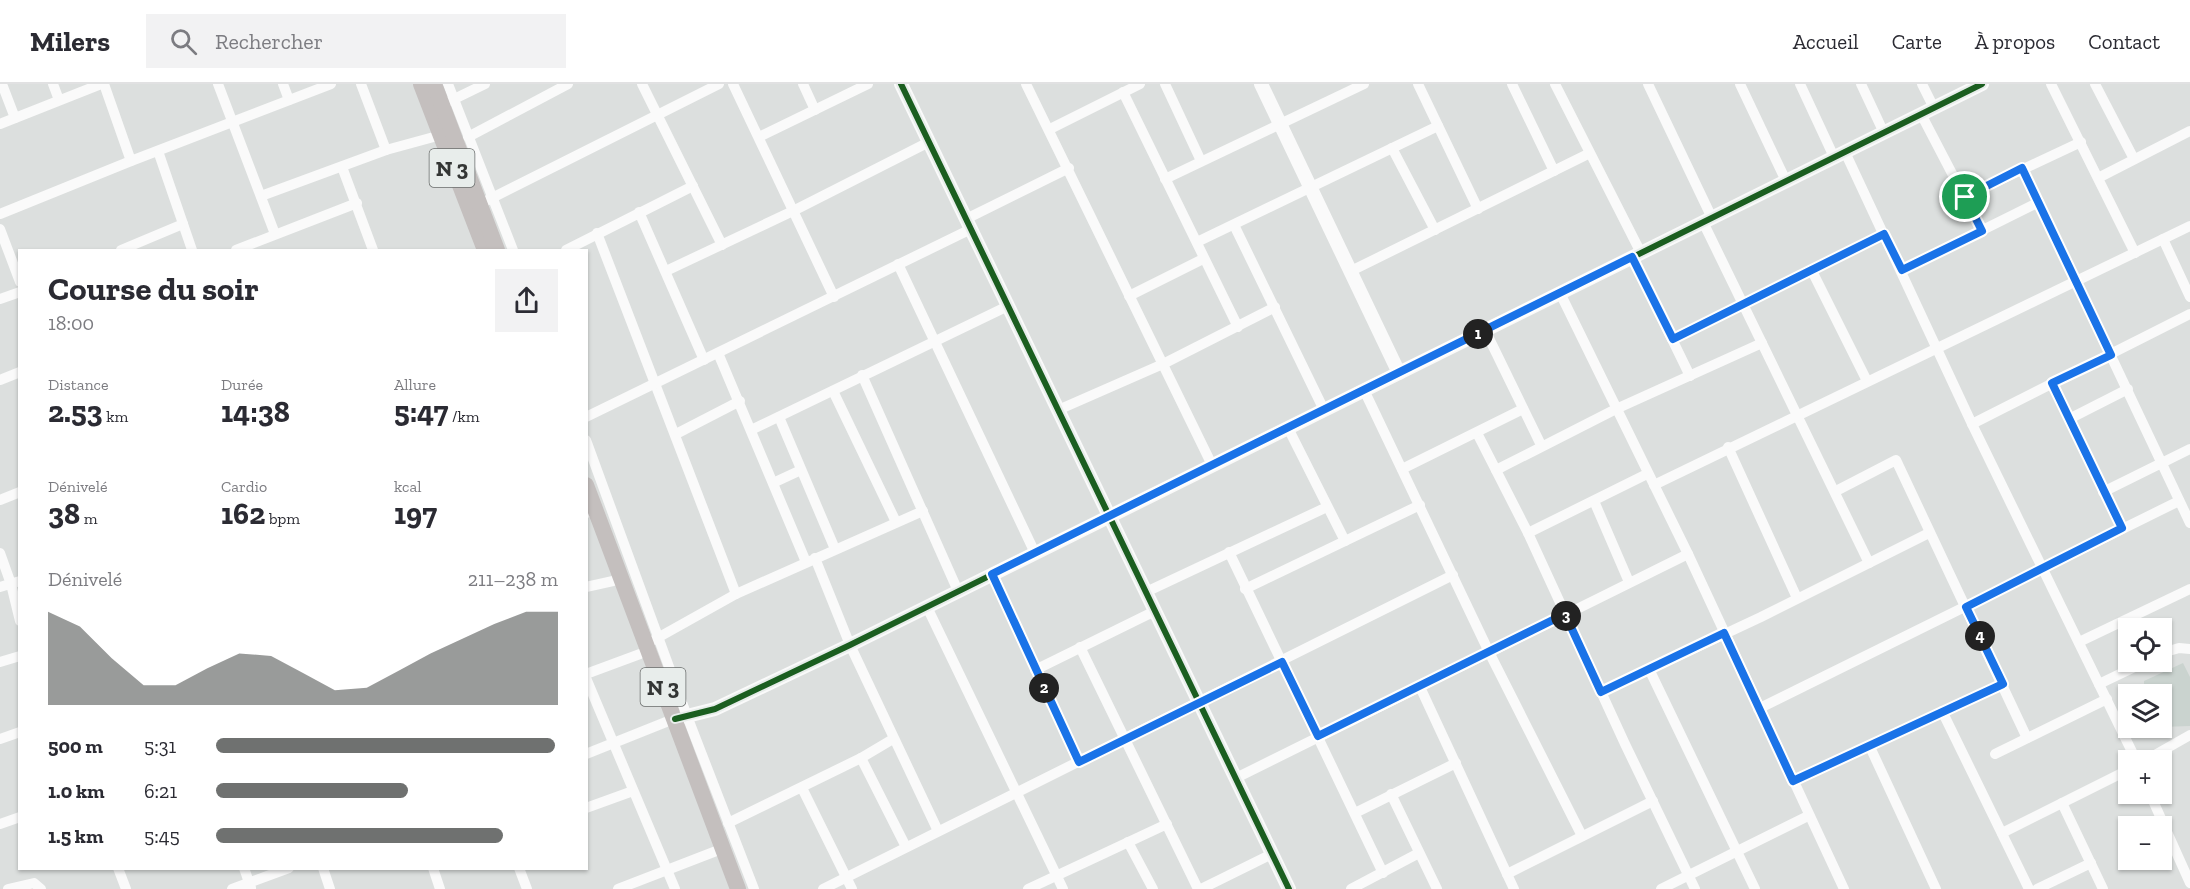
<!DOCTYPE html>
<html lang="fr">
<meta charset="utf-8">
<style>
:root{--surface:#fff;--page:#f2f2f3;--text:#2b2b33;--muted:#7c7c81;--line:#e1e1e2;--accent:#6f7170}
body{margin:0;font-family:"Zilla Slab",serif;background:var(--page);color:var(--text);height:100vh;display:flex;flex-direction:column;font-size:22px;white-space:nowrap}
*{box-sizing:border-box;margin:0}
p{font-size:20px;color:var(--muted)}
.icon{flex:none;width:33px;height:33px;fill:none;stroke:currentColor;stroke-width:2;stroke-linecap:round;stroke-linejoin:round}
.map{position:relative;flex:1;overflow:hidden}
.sheet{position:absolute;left:18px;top:165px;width:570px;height:621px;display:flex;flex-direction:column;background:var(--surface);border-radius:0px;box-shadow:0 2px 4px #0004}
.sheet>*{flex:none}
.buttons{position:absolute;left:2118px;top:534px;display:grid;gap:12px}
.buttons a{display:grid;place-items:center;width:54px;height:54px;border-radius:0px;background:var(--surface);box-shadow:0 2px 4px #0004;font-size:30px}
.pin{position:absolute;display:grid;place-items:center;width:51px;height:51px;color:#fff;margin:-26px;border:3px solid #fff;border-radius:50%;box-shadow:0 2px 6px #0007}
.km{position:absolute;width:30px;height:30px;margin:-15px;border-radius:50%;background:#222;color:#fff;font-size:16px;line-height:30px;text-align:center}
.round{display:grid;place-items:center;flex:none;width:63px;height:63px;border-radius:0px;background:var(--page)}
.head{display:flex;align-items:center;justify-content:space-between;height:102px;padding:0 30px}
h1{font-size:33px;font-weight:700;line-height:45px}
.stats{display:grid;grid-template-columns:repeat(3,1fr);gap:9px;height:102px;padding:6px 30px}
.stats div{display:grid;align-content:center}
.stats b{font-size:30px;font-weight:700}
.stats small{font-size:16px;font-weight:400}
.stats p{font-size:16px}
.chart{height:168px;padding:12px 30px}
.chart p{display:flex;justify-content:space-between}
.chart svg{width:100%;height:108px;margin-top:6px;fill:var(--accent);opacity:.7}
ul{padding:0 30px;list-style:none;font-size:20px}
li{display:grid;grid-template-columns:96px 72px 1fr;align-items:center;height:45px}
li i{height:15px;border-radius:8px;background:var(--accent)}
header{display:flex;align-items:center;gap:36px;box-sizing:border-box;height:84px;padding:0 30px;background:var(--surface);border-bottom:2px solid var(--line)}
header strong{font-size:28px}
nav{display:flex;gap:33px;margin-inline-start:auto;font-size:21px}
.search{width:420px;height:54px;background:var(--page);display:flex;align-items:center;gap:15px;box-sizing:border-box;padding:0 21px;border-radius:0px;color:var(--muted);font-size:22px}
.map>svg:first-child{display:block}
.built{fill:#cad3cf}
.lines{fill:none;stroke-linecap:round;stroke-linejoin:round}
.minor{stroke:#fafafa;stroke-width:10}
.tertiary{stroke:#fafafa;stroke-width:14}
.primary{stroke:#c4bfbe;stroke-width:16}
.cycleway-casing{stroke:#e8edeb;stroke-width:10}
.cycleway{stroke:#1b5e20;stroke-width:6}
.route-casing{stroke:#fff;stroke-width:12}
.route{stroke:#1a73e8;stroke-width:8}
.labels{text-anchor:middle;stroke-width:4.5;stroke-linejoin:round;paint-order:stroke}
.shield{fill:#e8edeb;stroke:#6a6d6c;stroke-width:1.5}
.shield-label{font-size:22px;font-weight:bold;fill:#343635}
</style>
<header>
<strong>Milers</strong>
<div class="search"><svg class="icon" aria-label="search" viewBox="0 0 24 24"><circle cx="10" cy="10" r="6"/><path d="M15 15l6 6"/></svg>Rechercher</div>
<nav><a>Accueil</a><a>Carte</a><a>À propos</a><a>Contact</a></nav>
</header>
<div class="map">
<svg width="2190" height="805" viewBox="0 0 2190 805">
<rect width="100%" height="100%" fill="#dcdfde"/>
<path class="built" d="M2183,579L2190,593V642L2162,643V610H2144V597Z"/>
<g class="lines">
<g class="minor">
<path d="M2,0L15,34"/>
<path d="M53,0L59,16"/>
<path d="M104,0L131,77"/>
<path d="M218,0L275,150"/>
<path d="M283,0L289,16"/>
<path d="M361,0L386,66"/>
<path d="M448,0L513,166"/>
<path d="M642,0L722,161"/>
<path d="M733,0L834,213"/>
<path d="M803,0L815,26"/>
<path d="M1026,0L1212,381"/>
<path d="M1165,0L1201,77"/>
<path d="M1418,0L1478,125"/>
<path d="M1512,0L1554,87"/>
<path d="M1555,0L1641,169"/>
<path d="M1648,0L1712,134"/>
<path d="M1740,0L1786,97"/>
<path d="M1800,0L1834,73"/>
<path d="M1861,0L1884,49"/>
<path d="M1922,0L1934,24"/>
<path d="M2051,0L2135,169"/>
<path d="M2095,0L2134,75"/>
<path d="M1123,8L1238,243"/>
<path d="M448,18L485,0"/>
<path d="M1921,30L1982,147"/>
<path d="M0,40L101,0"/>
<path d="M1050,45L1140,0"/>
<path d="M468,53L568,0"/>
<path d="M759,53L868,0"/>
<path d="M1392,64L1435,146"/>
<path d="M158,67L192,166"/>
<path d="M1845,68L1972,340L2136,676"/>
<path d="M342,83L373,166"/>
<path d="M2022,84L2190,439"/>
<path d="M2100,93L2190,47"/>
<path d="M1165,95L1364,0"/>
<path d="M261,112L386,66L441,51"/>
<path d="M1964,113L2081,58"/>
<path d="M480,120L719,0"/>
<path d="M639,128L704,276"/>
<path d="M0,130L131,77L331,0"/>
<path d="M966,135L1069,84"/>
<path d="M1703,138L1869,479"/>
<path d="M1234,141L1324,326"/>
<path d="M0,145L20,198"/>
<path d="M597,149L736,510"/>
<path d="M2163,155L2190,213"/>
<path d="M1197,158L1438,42"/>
<path d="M121,166L183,140"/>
<path d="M236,166L357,119"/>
<path d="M566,166L693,102"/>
<path d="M1632,173L1690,292"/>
<path d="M898,180L1035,469"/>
<path d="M1902,186L2039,118"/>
<path d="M666,187L793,127L929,58"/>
<path d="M1351,187L1588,70"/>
<path d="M1812,187L1867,297"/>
<path d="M1560,209L1688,470L1844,805"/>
<path d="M1129,212L1203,175"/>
<path d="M0,215L20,208"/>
<path d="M1485,246L1541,361"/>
<path d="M1673,255L1884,150"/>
<path d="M718,269L806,478"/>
<path d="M862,291L958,507"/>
<path d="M0,296L20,288"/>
<path d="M2052,299L2122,443"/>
<path d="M1364,306L1489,568L1582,752"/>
<path d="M833,307L896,438"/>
<path d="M1058,326L1163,280L1275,223"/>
<path d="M586,333L971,145"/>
<path d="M779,333L835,465"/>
<path d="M2069,335L2128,305"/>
<path d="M1972,340L2190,230"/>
<path d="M1288,344L1345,457"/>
<path d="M751,346L1008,222"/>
<path d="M1477,349L1528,449L1625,660L1695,805"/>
<path d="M676,350L740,317"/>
<path d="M586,356L687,632L754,805"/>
<path d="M1728,363L1797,514"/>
<path d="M1402,385L1523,325"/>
<path d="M1496,386L1616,325L1762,259"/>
<path d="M773,399L801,386"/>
<path d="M1654,401L2190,142"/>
<path d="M1836,407L1896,376L2027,654"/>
<path d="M2103,408L2190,365"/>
<path d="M0,416L20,408"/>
<path d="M1594,417L1629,498"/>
<path d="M586,429H587"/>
<path d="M1528,449L1647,390"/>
<path d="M1229,468L1383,789"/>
<path d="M0,469L11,500L20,537"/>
<path d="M815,474L850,561L938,747"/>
<path d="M992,490L1079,678"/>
<path d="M0,503L20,497"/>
<path d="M586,503L613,497"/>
<path d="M1245,505L1420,421"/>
<path d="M1146,508L1327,423"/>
<path d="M927,523L1063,805"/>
<path d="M652,557L736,510L923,427"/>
<path d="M2079,558L2190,505"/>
<path d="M1080,563L1198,805"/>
<path d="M2162,569L2179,564L2190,565"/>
<path d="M0,578L20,572"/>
<path d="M1649,585L1755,805"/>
<path d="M1035,586L1155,527"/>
<path d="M586,590L640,570"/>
<path d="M586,594L675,805"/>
<path d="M2099,600L2145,578"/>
<path d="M1420,603L1514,805"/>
<path d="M1601,608L1761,533L1929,449"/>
<path d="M1758,625L2179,417"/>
<path d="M1942,627L2029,805"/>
<path d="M0,655L20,648"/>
<path d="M1870,663L1936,805"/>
<path d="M586,670L666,638"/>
<path d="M1995,670L2107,615"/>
<path d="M861,674L906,763"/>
<path d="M2146,676L2190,651"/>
<path d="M1236,694L1688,470"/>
<path d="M1793,697L2003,600"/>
<path d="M802,704L852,805"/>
<path d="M1391,710L1437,805"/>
<path d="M2150,710L2190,799"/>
<path d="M2062,719L2103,805"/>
<path d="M586,724L633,707"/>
<path d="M1355,729L1456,679"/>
<path d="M728,739L861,674L893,655"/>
<path d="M0,740L20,733"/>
<path d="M2002,749L2128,686"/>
<path d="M1128,758L1153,805"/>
<path d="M118,784L126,805"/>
<path d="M244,784L251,804"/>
<path d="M323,784L330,805"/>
<path d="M433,784L440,805"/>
<path d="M519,784L527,805"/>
<path d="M1507,790L1653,717"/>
<path d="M8,805L34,799L41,805"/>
<path d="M232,805L289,784"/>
<path d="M618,805L724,764"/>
<path d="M823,805L1453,491"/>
<path d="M1028,805L1167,740"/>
<path d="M1201,805L1272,770"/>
<path d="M1351,805L1419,769"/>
<path d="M1661,805L1808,732"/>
<path d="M2037,805L2091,779"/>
</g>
<g class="tertiary">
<path d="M901,0L1289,805"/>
<path d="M1261,0L1399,289"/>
<path d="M675,635L715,625L850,561L1982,0"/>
</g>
<g class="primary">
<path d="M421,0L485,166"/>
<path d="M434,0L497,166"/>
<path d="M586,401L738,805"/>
</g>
<g class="cycleway-casing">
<g id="cycleway">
<path d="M901,0L1289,805"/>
<path d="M675,635L715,625L850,561L1982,0"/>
</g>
</g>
<use href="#cycleway" class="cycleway"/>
</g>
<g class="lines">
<g class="route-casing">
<path id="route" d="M2022,84L2111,271L2052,299L2122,444L1966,523L2003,600L1793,697L1724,549L1601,608L1565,530L1318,652L1282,578L1079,678L992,490L1632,173L1673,255L1884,150L1902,186L1982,147L1965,113Z"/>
</g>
<use href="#route" class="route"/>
</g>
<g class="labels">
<g class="shield">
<rect x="429.5" y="65" width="45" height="38" rx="4.5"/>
<rect x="640.5" y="584" width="45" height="38" rx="4.5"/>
</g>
<g class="shield-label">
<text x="452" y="92">N 3</text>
<text x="663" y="611">N 3</text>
</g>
</g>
</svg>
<div class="buttons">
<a><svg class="icon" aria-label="locate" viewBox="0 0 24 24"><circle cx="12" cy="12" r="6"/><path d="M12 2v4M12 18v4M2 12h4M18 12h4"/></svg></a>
<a><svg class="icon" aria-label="layers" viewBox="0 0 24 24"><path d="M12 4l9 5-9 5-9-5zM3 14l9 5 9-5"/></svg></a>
<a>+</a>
<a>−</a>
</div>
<div class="pin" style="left:1965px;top:113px;background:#1e9e55"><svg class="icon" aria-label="arrive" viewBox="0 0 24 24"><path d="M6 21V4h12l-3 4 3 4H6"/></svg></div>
<b class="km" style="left:1478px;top:250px">1</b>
<b class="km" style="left:1044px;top:604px">2</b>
<b class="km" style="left:1566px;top:532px">3</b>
<b class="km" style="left:1980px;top:552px">4</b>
<section class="sheet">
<div class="head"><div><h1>Course du soir</h1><p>18:00</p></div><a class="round"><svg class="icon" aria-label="share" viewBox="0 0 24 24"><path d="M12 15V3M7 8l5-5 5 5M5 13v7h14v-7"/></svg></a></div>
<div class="stats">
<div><p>Distance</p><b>2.53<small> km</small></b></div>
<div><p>Durée</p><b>14:38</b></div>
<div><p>Allure</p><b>5:47<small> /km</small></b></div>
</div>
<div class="stats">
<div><p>Dénivelé</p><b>38<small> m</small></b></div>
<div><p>Cardio</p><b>162<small> bpm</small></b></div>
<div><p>kcal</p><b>197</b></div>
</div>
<div class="chart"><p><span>Dénivelé</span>211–238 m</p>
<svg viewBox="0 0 160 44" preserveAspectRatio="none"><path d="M0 44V6L10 12L20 25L30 36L40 36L50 29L60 23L70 24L80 31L90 38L100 37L110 30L120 23L130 17L140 11L150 6L160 6V44z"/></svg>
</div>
<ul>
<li><b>500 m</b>5:31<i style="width:99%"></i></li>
<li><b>1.0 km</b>6:21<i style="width:56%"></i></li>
<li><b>1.5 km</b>5:45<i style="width:84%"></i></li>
</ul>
</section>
</div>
